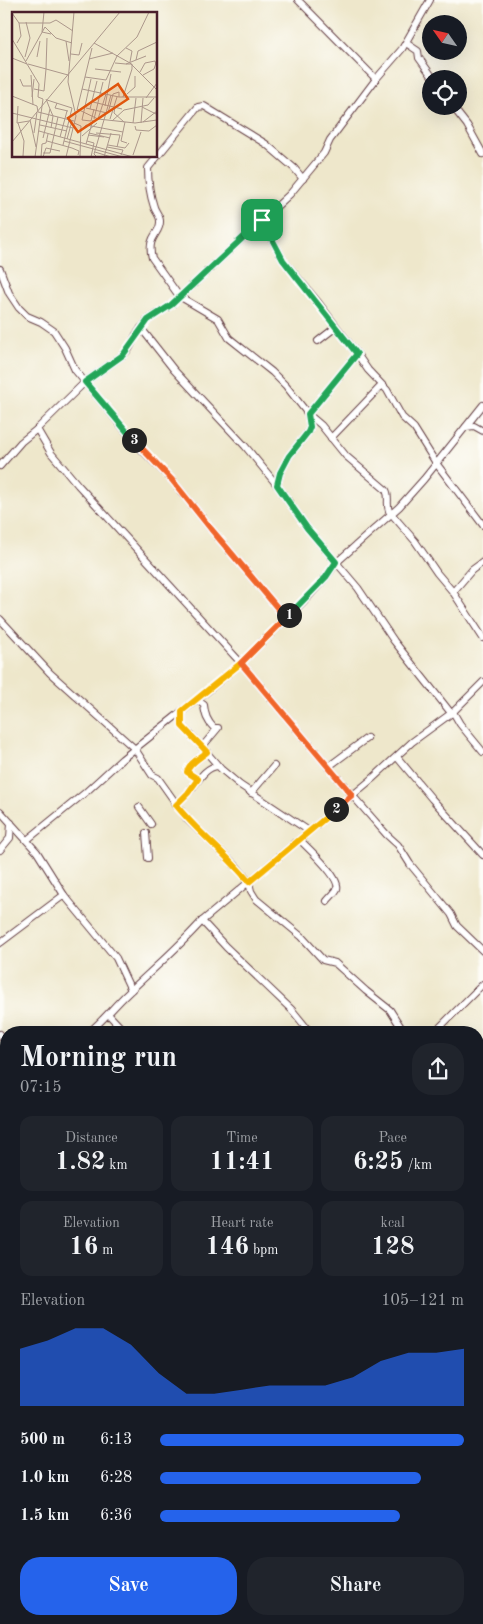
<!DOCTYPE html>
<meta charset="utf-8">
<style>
:root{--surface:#171b24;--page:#20242c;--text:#f1f3f6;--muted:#9ea1a6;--accent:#2563eb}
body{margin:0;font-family:"Old Standard TT",serif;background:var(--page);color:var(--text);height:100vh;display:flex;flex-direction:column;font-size:19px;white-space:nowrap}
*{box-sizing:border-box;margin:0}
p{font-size:16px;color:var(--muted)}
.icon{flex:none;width:28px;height:28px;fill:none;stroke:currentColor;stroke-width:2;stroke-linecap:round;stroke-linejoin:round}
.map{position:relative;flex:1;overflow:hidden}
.details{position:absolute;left:0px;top:1026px;width:484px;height:599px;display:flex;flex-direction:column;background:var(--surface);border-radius:20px 20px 0 0;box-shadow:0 5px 20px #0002}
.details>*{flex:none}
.needle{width:32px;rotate:304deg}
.fabs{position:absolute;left:422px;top:15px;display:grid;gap:10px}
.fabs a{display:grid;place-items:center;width:45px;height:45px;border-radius:50%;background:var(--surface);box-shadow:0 5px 20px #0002;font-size:25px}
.pin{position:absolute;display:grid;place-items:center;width:42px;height:42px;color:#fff;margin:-21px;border-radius:10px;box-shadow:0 2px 8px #0006}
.km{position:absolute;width:25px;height:25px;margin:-12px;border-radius:50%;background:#222;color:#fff;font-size:14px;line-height:25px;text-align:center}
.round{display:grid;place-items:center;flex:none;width:52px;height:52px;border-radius:20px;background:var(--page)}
.summary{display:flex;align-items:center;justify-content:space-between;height:85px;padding:0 20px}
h1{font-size:28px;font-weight:700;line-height:38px}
.metrics{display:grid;grid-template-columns:repeat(3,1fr);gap:8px;height:85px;padding:5px 20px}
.metrics div{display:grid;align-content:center;border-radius:12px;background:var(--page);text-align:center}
.metrics b{font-size:25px;font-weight:700}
.metrics small{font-size:14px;font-weight:400}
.metrics p{font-size:14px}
.chart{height:140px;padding:10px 20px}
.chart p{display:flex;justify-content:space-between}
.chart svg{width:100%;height:90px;margin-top:5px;fill:var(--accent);opacity:.7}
.cta{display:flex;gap:10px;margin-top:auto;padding:10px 20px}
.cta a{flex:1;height:58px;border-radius:20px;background:var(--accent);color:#fff;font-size:20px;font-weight:700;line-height:58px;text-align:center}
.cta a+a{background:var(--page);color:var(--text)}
ul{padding:0 20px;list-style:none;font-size:16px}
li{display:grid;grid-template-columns:80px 60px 1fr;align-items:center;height:38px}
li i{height:12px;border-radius:6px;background:var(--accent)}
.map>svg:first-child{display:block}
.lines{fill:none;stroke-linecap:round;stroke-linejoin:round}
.street-casing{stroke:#633d43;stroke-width:8}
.secondary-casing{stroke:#633d43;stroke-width:11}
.street{stroke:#fff;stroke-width:6}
.secondary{stroke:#fff;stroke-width:9}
.split-1-casing{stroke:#fff;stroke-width:10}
.split-2-casing{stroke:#fff;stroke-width:10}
.split-3-casing{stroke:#fff;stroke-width:10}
.split-4-casing{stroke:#fff;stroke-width:10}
.split-1{stroke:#22a559;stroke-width:6}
.split-2{stroke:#f5b400;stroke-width:6}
.split-3{stroke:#f0652b;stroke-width:6}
.split-4{stroke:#22a559;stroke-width:6}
.inset-road{fill:none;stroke:#ac978b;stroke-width:1}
.view{fill:#e0560e;fill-opacity:0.15;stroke:#e0560e;stroke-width:2.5}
.inset-edge{fill:none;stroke:#4a1f2b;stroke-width:2.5}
</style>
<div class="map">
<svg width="483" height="1624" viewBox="0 0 483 1624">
<rect width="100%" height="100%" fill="#fdfcf7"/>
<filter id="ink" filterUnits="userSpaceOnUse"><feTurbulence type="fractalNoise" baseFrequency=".02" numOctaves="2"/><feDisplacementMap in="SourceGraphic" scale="10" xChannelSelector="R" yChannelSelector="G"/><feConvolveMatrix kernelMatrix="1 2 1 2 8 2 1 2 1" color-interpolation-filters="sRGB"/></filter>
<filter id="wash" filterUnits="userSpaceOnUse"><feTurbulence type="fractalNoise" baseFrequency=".0096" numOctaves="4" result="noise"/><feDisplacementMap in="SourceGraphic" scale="20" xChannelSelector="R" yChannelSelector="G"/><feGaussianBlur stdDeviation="1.12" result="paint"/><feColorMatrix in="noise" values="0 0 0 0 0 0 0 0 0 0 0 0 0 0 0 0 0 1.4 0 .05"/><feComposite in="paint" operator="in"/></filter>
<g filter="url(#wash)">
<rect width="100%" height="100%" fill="#eee7cb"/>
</g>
<g filter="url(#ink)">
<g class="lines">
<g class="street-casing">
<g id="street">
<path d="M298,0L376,79"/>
<path d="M406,43L418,51L419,58L434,79"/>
<path d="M452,106L467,125L483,154"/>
<path d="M303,179L294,168L266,144L204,106L198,107L148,168C148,180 150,195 154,207C155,211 160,216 160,221C161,234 146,236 152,258L179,296L218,319L229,338L272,372L286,386L308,414L321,425L346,456L386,490C390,497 386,504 389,511L415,541L437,573L453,592L483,638"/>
<path d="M262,220L283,260L317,301L357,354L368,370L387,390L402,417L414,428L436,463L483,525"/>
<path d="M0,269L9,293L19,308L27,316L41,322L54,331L65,348L75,370L139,447L172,480L211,529L286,618"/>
<path d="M141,328L174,370L245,446L277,485L307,528L358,588L394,641L451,713"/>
<path d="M318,341L336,327"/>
<path d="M466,427L474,426L483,431"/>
<path d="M37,429L51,453L78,485L241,663L352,795L387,835L398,845L410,864L451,914L457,926L483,951"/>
<path d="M331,438L381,386"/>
<path d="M0,466L21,442L37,429L85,382L123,355L129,349L136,335L148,320L171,305L290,194L324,153L330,140L376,79L402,49L430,0"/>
<path d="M277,485L280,473L289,456L308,432L310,427L308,414L357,354"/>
<path d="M453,592L472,570L483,562"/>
<path d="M0,619L50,673L135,749L152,775L158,778L187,819L237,867L249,882L251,891L256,899L302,937L323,960L335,963L366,991L390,1010L404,1032"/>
<path d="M197,700L204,705C205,715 207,721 214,728H218L202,747"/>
<path d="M182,711V726L195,739L221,769L240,785L309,831"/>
<path d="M453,712L460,724L483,752"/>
<path d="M397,757L432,799L483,855"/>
<path d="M328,767L367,738"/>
<path d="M198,779L187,772C189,763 200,758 207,752"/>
<path d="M251,793L274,766"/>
<path d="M176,805C180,801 184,797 188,793C197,783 204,767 218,766"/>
<path d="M139,807L151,824"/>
<path d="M0,811L37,852L64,895L116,958L131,990"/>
<path d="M146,833L148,858"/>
<path d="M27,840L86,792L122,759L210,689L241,663L308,597L326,577L337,562L399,507L424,479L483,405"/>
<path d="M300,840C308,848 341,878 337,889C335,893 330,897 327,901"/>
<path d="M0,850L10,838L11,823"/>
<path d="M202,921L226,947L292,1010L310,1032"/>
<path d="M0,943L64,895"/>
<path d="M109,1015L125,1032"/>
<path d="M89,1032C103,1021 114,1006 127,994C153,969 178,948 202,921L372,779L412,742L453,712L483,682"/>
<path d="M435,1032L483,984"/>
<path d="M0,1034L6,1042"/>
<path d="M0,1105L6,1107"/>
<path d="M478,1202L483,1207"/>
<path d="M1,1273L6,1256"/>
<path d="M478,1305L483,1298"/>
<path d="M0,1345L6,1370"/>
<path d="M478,1445L483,1457"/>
<path d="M478,1486L483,1480"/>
<path d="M478,1522L483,1526"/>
<path d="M0,1563L6,1569"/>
<path d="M49,1619L53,1624"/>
<path d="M140,1619L144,1624"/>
<path d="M82,1624L88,1619"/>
</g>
</g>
<g class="secondary-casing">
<g id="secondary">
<path d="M0,1413L6,1415"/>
<path d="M241,1619L246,1624"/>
</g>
</g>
<use href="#street" class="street"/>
<use href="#secondary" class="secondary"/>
</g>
</g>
<g class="lines" filter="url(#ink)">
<g class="split-1-casing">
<path id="split-1" d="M262,220L283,260L357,354L308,414L310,427L308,432L289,456L280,473L277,485L307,528L336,562L326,577L289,615"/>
</g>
<g class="split-2-casing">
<path id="split-2" d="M289,615L241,663L182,711V726L207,752C200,758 189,763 187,772L198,779L188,793L176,805C198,833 227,854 249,882L336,809"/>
</g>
<g class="split-3-casing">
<path id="split-3" d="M134,440L172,480L211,529L286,618L241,663L352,795L336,809"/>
</g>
<g class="split-4-casing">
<path id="split-4" d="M134,440L85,382L123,355L148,320L171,305L262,220"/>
</g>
<use href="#split-1" class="split-1"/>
<use href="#split-2" class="split-2"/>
<use href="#split-3" class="split-3"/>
<use href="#split-4" class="split-4"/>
</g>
<g transform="translate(12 12)">
<rect width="145" height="145" fill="#eee7cb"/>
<path class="inset-road" d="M32,0L30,20L39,22M0,1L7,11H38L44,8L61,19M0,27L27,72L26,85L31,87L23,145M54,29L57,49M5,31L9,24L7,11M82,31L118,51L145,78M114,36L120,39L118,50M59,42L67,43L70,31M13,45L18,26L14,10M25,45L28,29M0,46L15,52M77,47L101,41M124,48L126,39L145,30M14,49L33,15L44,26L60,31M103,51L114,52L134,44M16,52L56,63M34,57L35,26M83,57L109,60M128,60L133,51L143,49L144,53M19,63L21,93M131,63L142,57L145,48M73,65L94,68L105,44L125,25L137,0M8,67L11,74H19M22,77L32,79L34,57M70,77L107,85H145M115,82L123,75V64M0,84L25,94L26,100L62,109M20,85L22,67M111,85L120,57V52H114M134,86L145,71M35,88L60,96M81,90L110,97M45,91L43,96L56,99M6,94L5,111L17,109M93,94L99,62M103,95L102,101L112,110M130,95L144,102M74,96L95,101M38,97L41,104L39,116M65,97L86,107L123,111L145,108M78,97L85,69M65,98L80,36M0,101L61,116M94,101L99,83M96,101L101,82L107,80V85M82,107L91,70M86,107L94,82M98,107L105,85M18,108L24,135M70,108L79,67M70,108L79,109L82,97M100,109L112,98L136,93L142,86M113,110L109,129L115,131M131,110L145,99M6,111L12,129L11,144M62,111L69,114L68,144M121,111L124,86M129,111L131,86M28,113L55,119M123,114L124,118L137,119L145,113M27,119L121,145M69,119L74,113L111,120M22,121L25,100M77,121L98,126M84,121L108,123L105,135M76,123L92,125M70,124L85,111M48,125L55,99M31,126L38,97L34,87M55,127L60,109M35,129L60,136L67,139L66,143M52,129L111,145M75,129L82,131L79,145M0,130L108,0M74,132L81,108M51,133L60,96M96,133L113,136L117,131M95,135L111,138L109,143M83,140L99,145M31,141H38L46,105M121,143L129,120M29,145L30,132L34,131L36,122M31,145L34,136L48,139M54,145L64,104L56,70L62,0M85,145L82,142L94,101M92,145L99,121"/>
<path class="view" d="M106,72L116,87L66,120L56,106Z"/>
<rect width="145" height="145" class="inset-edge"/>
</g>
</svg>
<div class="fabs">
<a><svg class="needle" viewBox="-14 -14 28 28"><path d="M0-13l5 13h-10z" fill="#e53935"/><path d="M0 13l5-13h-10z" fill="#9ea1a6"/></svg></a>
<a><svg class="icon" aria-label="locate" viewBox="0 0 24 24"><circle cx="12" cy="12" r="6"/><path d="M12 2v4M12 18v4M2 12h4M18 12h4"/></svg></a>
</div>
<div class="pin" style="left:262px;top:220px;background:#1e9e55"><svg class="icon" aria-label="arrive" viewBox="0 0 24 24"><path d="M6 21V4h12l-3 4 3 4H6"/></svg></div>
<b class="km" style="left:289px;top:615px">1</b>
<b class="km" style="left:336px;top:809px">2</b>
<b class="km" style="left:134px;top:440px">3</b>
<section class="details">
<div class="summary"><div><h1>Morning run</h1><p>07:15</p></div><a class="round"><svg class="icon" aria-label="share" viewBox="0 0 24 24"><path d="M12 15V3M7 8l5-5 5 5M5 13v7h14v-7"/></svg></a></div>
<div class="metrics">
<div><p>Distance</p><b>1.82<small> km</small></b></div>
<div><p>Time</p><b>11:41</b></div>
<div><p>Pace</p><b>6:25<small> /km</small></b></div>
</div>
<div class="metrics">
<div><p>Elevation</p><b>16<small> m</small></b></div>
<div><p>Heart rate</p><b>146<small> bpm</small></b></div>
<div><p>kcal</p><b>128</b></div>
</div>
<div class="chart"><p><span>Elevation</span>105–121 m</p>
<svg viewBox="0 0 160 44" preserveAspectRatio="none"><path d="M0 44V16L10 12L20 6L30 6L40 14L50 28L60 38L70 38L80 36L90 34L100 34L110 34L120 30L130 22L140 18L150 18L160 16V44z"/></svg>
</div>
<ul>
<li><b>500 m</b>6:13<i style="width:100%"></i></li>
<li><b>1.0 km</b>6:28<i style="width:86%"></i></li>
<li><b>1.5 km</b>6:36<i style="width:79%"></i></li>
</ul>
<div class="cta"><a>Save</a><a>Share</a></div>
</section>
</div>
